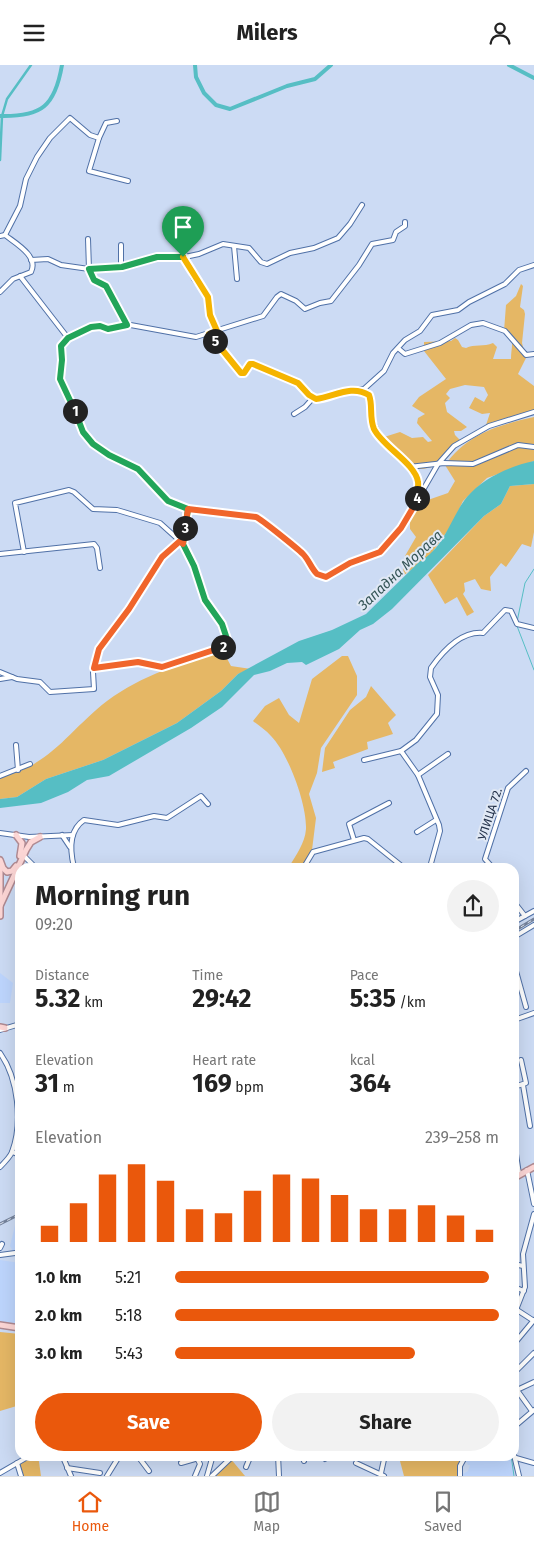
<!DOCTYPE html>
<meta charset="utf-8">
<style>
:root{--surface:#fff;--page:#f2f2f2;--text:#222;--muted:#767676;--line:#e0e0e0;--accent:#ea580c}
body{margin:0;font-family:"Fira Sans",sans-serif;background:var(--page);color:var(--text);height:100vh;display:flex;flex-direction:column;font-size:19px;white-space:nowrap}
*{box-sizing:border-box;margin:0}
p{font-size:16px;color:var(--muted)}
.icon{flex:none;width:28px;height:28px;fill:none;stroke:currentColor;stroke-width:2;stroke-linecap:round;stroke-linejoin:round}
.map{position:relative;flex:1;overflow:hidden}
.panel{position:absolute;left:15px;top:798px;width:504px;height:598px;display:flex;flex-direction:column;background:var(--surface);border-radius:15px;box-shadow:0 5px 20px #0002}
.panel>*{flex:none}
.pin{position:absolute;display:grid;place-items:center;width:42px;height:42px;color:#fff;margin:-51px -21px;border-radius:50% 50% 50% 0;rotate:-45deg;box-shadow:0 0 5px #0007}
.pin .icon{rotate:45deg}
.km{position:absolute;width:25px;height:25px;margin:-12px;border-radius:50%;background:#222;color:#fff;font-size:14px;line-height:25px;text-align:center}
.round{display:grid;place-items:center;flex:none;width:52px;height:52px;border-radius:26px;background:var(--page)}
.headline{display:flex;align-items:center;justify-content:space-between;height:85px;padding:0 20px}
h1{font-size:28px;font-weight:700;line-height:38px}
.figures{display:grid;grid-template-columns:repeat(3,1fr);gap:8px;height:85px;padding:5px 20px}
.figures div{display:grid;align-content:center}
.figures b{font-size:25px;font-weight:700}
.figures small{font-size:14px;font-weight:400}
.figures p{font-size:14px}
.chart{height:140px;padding:10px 20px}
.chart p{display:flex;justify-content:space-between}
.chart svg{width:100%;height:90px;margin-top:5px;stroke:var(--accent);stroke-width:6}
.button{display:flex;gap:10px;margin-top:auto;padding:10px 20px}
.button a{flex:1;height:58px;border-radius:30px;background:var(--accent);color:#fff;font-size:20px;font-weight:700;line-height:58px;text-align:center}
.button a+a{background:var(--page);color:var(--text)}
ul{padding:0 20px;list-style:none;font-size:16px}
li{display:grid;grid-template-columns:80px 60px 1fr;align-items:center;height:38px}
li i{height:12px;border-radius:6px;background:var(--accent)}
header{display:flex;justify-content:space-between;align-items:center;height:65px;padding:0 20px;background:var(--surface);font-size:22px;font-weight:700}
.tabs{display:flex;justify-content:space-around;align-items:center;height:70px;border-top:1px solid var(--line);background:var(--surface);font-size:14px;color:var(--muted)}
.tabs a{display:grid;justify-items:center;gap:2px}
.tabs .selected{color:var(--accent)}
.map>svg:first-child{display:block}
.built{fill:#bdd5fd}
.green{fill:#e5b765}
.water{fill:#56bec4}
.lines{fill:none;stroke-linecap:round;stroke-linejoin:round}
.stream{stroke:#56bec4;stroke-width:1}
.canal{stroke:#56bec4;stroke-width:2.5}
.river{stroke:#56bec4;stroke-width:4}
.minor-casing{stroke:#5071a7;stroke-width:6}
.major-casing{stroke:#af8a92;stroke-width:8}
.minor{stroke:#fff;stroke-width:4}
.major{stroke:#fcd6d5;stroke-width:5}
.rail-casing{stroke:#75839c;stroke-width:3}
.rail{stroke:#e0e8f4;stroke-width:1;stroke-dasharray:4;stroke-linecap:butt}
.split-1-casing{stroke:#fff;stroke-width:10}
.split-2-casing{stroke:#fff;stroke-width:10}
.split-3-casing{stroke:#fff;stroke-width:10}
.split-4-casing{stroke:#fff;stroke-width:10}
.split-5-casing{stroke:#fff;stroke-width:10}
.split-6-casing{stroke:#fff;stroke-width:10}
.split-1{stroke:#22a559;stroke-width:6}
.split-2{stroke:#22a559;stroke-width:6}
.split-3{stroke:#f0652b;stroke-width:6}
.split-4{stroke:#f0652b;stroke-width:6}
.split-5{stroke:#f5b400;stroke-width:6}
.split-6{stroke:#f5b400;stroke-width:6}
.labels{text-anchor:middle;stroke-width:4;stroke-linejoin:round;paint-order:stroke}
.street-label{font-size:12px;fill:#233149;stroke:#e0e8f4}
.water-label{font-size:14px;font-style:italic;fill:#355557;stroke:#e0e8f4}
</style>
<header><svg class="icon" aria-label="menu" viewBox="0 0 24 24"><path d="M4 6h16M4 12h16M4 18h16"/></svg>Milers<svg class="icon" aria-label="person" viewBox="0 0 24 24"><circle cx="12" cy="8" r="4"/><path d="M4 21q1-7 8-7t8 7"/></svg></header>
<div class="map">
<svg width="534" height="1411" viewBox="0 0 534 1411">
<rect width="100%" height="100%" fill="#ccdbf4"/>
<g class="built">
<path d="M0,908L13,918L10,938H0Z"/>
<path d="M20,1150V1188L16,1191L10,1181L17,1152Z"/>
<path d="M0,1195L20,1198V1262L0,1259Z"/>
<path d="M466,1390H511L514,1411H460L468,1406L470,1400H468L465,1394Z"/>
</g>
<g class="green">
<path d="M521,219L523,221L520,242L524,245L525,249L522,278L526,293L518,309L534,321V348L485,363L490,348L482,349L469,343L475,332L484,337L488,330L484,322L465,320L450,324L446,329L450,333L445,338L447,347L467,362L461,366H454L455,370L461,376C455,381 447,396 440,399C407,413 398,395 381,373L400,367L412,373L423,372L428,377L432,376L417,358L418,353L425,349L412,341L419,332L446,314L424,286V277L451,276L455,273L458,275L462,282L466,283C474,279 484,282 493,278L497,282L493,294H511C511,280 516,276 504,266L506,240L516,231Z"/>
<path d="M534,352V396L487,413L463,436L451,461L429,492L404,510L403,503L408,498L405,491L416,472L410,464V456L416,445L425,436L448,428L455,416L445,400C467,369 498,360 534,352Z"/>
<path d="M534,419V467L531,482L522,479L506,502L501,498L490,512L491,526L481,524L475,514L464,518L465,526L463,529L474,547L467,551L457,532L445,539L428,510L484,451L501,439L510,421Z"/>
<path d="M223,586L231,601L251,604L238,609L221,626L177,658L103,695L46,714L17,732L0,734V712C51,701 69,665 107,636C142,610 182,598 223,586Z"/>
<path d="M342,591H348L357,611V630L321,683L317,708L309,729L316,753L312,785L301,802H289C296,790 305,778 306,764C307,739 288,688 271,671C266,665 259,661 253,656L265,641L279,633L289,650L299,658L312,614Z"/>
<path d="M371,621L396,650L388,658L393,669L367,677L368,684L333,697L335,703L322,707L325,683L350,645L366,632Z"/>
<path d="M0,1267L20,1269V1340L0,1346Z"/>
<path d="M31,1390H38L41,1411H21L17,1398Z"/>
<path d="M395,1390H457L458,1395H463L460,1411H404L400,1396H395Z"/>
<path d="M230,1393L245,1411H212Z"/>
</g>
<path class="water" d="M534,396V419L510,421L501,439L484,451L392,544L373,559L360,565L339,584L306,600L302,597L287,598L270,606L254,610L222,642L191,663L109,711L87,715L68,727L41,738L0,743V734L17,732L46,714L103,695L177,658L221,626L238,609L299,576L332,565L366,549L419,497C445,483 450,453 467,432C483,413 510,401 534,396Z"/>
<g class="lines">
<g class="stream">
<path d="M517,557L525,518L534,504"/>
<path d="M517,561L534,605"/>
<path d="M511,1390L514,1411"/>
</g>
<path class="canal" d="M0,95L2,51L7,34L31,0"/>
<g class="river">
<path d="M195,0L196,12L204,28L216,40L230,44L287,21L315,14L331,0"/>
<path d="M509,0L534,13"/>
<path d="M0,51C42,52 55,41 62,0"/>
</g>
<g class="minor-casing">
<g id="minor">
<path d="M117,56L106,58L99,73L89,106L128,116"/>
<path d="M5,170L20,141L26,114L37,92L50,73L70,53L90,70L99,73"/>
<path d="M0,171L5,170C15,178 39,191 31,207L13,214L0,227"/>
<path d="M88,174L89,204L92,214L107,221L125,259L196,272L263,251L277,232L281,229L296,236L305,244L320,238L331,236L359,200L372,179L393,175L396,167L405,161V157"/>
<path d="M121,180V202"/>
<path d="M234,181L237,214"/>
<path d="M183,192L194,214L208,232L210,250L217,265"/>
<path d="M31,195L48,194L61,200L89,204L121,202L157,192L180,193L199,189L223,179L249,183L261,197L267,199L290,188L314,183L338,173L350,159L362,140"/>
<path d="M20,211L68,273"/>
<path d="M127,260L108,264L100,261L91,262L68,273L60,283L62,295L60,314L83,367L93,379L109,390L138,404L162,431L172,438L188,444L248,451L263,455L275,468L302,488L315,508L323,512L382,484L401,463L438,399L454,381L489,361L534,347"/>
<path d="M209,269L241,308H244L250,299H253L299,318L309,330L316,334L339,327L364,324L384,306L393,288L405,275L420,266L432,250L458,245L469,237L505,219L519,205L534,200"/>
<path d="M399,284L405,289L440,278L471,260L483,258L505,266L526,290L534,289"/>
<path d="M362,325L370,331C369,380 398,380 418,416L416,427L417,436"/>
<path d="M294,349L305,342L313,333"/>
<path d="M409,402L444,398L473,399L518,380L534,382"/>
<path d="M183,479L188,444"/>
<path d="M24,487L15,438L69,425L74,427L93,444L117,445L160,458L180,476L194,501L205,535L221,559L229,580L162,602L138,597L94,603"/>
<path d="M0,489L94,479L97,483L100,503"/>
<path d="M0,607L17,614L40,617L50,627L94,624L93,607L99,584L129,544L165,489L180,476"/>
<path d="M0,614L12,612"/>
<path d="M16,680L18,705"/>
<path d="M364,695L401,686"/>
<path d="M418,710L448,689"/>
<path d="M0,711L30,699"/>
<path d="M417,767L436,755"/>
<path d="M0,768L29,772L73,770"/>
<path d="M62,770L70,782"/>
<path d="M354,775L349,759L389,738"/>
<path d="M23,790L35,802"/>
<path d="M74,802C70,786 68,766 84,755L118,760L154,751L167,753L201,731L208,739"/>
<path d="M304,802L313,787L364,773L368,774L403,802"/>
<path d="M430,802L440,766L439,760L418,710L401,686L416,675L437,649L438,630L430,612L431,603C443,586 461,566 483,568L505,545L511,546L517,559L534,563"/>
<path d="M492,802L485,794L508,723L526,706"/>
<path d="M514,837L525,851"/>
<path d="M514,857L534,846"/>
<path d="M514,872L534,860"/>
<path d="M514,899L526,942"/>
<path d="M514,955L534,948"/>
<path d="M0,965L20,959"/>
<path d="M0,988C18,1013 23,1057 12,1087C10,1092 4,1098 0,1102"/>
<path d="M523,1020L530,1061"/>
<path d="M514,1022L526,1018L521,995"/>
<path d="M514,1076L519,1109"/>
<path d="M12,1087L20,1090"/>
<path d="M527,1105L534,1139"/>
<path d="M0,1183L2,1179"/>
<path d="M0,1190L15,1188"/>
<path d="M514,1199L523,1201"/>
<path d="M514,1222L524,1226"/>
<path d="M514,1243L534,1256"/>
<path d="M516,1245L525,1222L523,1189L534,1149"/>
<path d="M514,1279L534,1255"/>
<path d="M514,1308L534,1288"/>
<path d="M514,1321L532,1346"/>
<path d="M517,1325L534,1317"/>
<path d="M514,1362L534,1345"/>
<path d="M62,1390L71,1411"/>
<path d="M137,1390L149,1406"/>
<path d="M278,1390L279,1411"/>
<path d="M302,1390L304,1396"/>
<path d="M514,1390L519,1411"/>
<path d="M157,1391L159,1390"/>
<path d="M516,1393L534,1398"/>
<path d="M325,1394L330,1390"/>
<path d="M17,1398L21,1411"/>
<path d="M181,1398L209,1390"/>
<path d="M356,1398L384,1411"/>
<path d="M246,1402L251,1390"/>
<path d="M67,1403L100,1408"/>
<path d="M0,1408L31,1390"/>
<path d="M381,1408L385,1390"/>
<path d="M107,1411L120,1390"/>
<path d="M195,1411L200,1399L198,1395"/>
<path d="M207,1411L213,1390"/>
<path d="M212,1411L234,1390"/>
<path d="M460,1411V1401L466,1390"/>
</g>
</g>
<g class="major-casing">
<g id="major">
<path d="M16,770L22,778L20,791"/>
<path d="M0,795L3,803L7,807L12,806L16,801"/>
<path d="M0,841L26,785L31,777L40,772"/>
<path d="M0,851V799"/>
<path d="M0,962L5,963"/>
<path d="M514,1113L534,1102"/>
<path d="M0,1260L20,1263"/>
</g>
</g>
<use href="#minor" class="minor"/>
<use href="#major" class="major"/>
<g class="rail-casing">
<g id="rail">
<path d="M514,866L534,854"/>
<path d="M0,1159L20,1149"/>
</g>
</g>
<use href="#rail" class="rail"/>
</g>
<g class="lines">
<g class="split-1-casing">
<path id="split-1" d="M75,346L60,314L62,295L61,281L68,273L91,262L100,261L108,264L127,260L106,221L94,215L89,204L122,202L157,192H183"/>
</g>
<g class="split-2-casing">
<path id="split-2" d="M75,346L83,367L93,379L109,390L138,404L168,436L188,444L183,479L194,501L205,535L222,559L229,580L223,582"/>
</g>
<g class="split-3-casing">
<path id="split-3" d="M185,463L183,479L180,476L162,492L129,544L99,584L94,603L138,597L162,602L223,582"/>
</g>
<g class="split-4-casing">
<path id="split-4" d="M185,463L188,444L256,452C261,454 298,484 303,489C309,495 311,503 317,509L326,512L350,498L380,487L401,463L417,436V433"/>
</g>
<g class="split-5-casing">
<path id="split-5" d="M215,276L241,308H244L250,299H253L298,318L309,330L316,334C334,332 351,319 369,330C373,340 369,352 374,364C382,381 416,399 418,417C419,423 416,427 417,433"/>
</g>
<g class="split-6-casing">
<path id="split-6" d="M183,192L208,232L210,250L217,266L209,269L215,276"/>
</g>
<use href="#split-1" class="split-1"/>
<use href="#split-2" class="split-2"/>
<use href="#split-3" class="split-3"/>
<use href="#split-4" class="split-4"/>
<use href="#split-5" class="split-5"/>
<use href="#split-6" class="split-6"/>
</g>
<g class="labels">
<g class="street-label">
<text transform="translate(490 749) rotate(-72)" y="4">УЛИЦА 72.</text>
</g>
<g class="water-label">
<text transform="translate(400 505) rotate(-43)" y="5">Западна Морава</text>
</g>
</g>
</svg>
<div class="pin" style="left:183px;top:192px;background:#1e9e55"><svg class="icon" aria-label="arrive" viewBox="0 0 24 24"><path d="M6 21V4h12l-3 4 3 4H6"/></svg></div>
<b class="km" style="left:75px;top:346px">1</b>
<b class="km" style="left:223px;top:582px">2</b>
<b class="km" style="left:185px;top:463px">3</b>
<b class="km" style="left:417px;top:433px">4</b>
<b class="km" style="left:215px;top:276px">5</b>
<section class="panel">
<div class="headline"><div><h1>Morning run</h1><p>09:20</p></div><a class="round"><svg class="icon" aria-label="share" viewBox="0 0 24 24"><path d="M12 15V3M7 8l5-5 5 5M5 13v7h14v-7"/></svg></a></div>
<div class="figures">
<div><p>Distance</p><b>5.32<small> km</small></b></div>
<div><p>Time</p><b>29:42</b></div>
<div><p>Pace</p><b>5:35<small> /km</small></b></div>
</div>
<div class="figures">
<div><p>Elevation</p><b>31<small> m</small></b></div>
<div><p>Heart rate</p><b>169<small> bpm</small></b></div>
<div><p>kcal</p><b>364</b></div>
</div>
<div class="chart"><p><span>Elevation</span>239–258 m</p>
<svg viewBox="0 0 160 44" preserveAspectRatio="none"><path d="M5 44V36M15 44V25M25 44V11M35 44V6M45 44V14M55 44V28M65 44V30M75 44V19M85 44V11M95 44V13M105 44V21M115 44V28M125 44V28M135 44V26M145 44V31M155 44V38"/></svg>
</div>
<ul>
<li><b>1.0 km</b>5:21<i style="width:97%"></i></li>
<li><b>2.0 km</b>5:18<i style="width:100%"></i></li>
<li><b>3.0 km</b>5:43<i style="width:74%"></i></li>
</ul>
<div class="button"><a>Save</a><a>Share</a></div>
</section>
</div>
<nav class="tabs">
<a class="selected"><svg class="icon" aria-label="home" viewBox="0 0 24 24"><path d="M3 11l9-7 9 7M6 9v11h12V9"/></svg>Home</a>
<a><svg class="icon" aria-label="map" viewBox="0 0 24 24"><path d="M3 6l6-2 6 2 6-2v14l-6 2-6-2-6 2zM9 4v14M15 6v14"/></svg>Map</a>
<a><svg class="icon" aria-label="saved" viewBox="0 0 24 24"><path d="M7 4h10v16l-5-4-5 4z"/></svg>Saved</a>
</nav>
